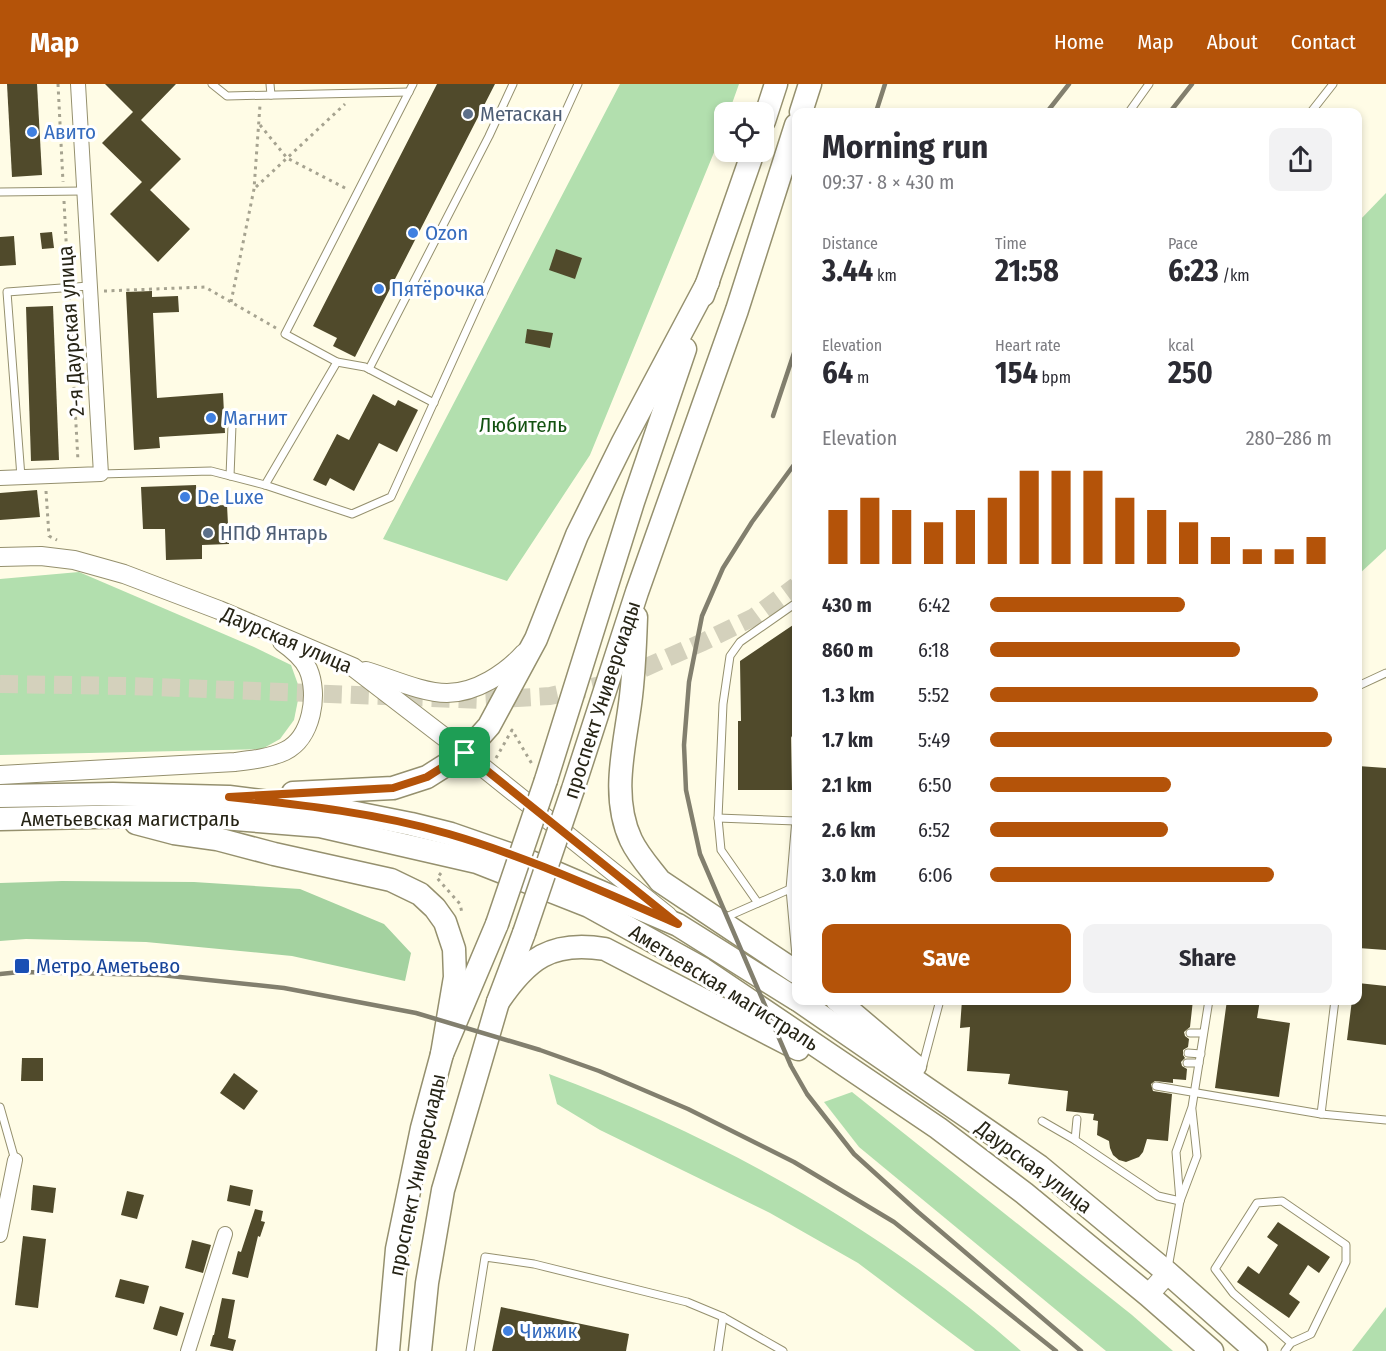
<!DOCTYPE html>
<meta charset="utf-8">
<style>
:root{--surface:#fff;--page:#f2f2f3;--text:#2b2b33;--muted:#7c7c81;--accent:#b45309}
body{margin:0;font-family:"Fira Sans Condensed",sans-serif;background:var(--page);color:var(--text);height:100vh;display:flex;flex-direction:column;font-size:22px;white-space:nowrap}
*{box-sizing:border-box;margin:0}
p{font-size:20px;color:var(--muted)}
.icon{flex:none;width:33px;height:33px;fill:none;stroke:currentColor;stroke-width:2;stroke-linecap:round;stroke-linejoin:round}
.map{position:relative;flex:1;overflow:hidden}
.sheet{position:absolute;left:792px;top:24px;width:570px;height:897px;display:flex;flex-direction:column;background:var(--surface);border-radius:12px;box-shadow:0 3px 9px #0003}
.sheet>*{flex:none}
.controls{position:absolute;left:714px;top:18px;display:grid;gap:12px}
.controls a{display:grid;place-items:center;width:60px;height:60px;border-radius:12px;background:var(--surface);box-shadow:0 3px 9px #0003;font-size:30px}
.pin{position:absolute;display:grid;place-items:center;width:51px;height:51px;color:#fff;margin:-26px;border-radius:12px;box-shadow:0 3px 9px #0006}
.round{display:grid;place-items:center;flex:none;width:63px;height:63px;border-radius:12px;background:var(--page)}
.head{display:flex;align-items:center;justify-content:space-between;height:102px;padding:0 30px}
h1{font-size:33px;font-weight:700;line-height:45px}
.figures{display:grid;grid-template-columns:repeat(3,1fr);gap:9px;height:102px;padding:6px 30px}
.figures div{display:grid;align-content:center}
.figures b{font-size:30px;font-weight:700}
.figures small{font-size:16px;font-weight:400}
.figures p{font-size:16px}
.chart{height:168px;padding:12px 30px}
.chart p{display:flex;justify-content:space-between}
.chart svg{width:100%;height:108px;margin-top:6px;stroke:var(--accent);stroke-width:6}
.action{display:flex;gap:12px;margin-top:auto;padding:12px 30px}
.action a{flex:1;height:69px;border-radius:12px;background:var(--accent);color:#fff;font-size:24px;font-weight:700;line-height:69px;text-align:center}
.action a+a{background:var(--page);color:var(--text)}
ul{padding:0 30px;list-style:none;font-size:20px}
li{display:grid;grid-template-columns:96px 72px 1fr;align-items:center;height:45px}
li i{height:15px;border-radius:8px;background:var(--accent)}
header{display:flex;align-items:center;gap:36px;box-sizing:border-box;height:84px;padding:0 30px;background:var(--accent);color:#fff}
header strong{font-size:28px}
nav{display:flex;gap:33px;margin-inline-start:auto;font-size:21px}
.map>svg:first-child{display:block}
.green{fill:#b2dfae}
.forest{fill:#a4d2a0}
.building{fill:#504a2b}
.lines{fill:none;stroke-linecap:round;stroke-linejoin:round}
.tertiary-tunnel{stroke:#d4d1bc;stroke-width:18;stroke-dasharray:18 9;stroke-linecap:butt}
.service-casing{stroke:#95906e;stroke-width:9}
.minor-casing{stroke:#95906e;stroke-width:16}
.tertiary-casing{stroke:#95906e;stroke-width:20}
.secondary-casing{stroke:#95906e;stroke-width:22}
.primary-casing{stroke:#95906e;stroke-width:25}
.path{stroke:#a6a390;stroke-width:3;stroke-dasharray:3 4.5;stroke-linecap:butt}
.service{stroke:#fff;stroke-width:7}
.minor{stroke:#fff;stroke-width:14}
.tertiary{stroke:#fff;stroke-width:18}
.secondary{stroke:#fff;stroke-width:20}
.primary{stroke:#fff;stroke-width:22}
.rail{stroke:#827f6e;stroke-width:4.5}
.primary-bridge-casing{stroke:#95906e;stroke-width:25;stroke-linecap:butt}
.primary-bridge{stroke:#fff;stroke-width:22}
.route-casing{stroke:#fff;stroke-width:12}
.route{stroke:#b45309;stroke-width:8}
.service-dot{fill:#5c6f8a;stroke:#fff;stroke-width:2}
.shop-dot{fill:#3f7fe0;stroke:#fff;stroke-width:2}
.transit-dot{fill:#1a4fb4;stroke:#fff;stroke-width:2}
.labels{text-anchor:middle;stroke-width:6;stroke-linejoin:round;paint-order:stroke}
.service-label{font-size:21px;fill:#4e5e75;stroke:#fff;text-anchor:start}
.shop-label{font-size:21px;fill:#366cbe;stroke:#fff;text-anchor:start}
.street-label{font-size:21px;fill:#262416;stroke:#fff}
.park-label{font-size:21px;fill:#135211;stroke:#fff}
.transit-label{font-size:21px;fill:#164399;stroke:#fff;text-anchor:start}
</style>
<header>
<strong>Map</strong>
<nav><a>Home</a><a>Map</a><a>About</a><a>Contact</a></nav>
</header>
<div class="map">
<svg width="1386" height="1267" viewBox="0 0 1386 1267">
<rect width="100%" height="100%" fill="#fffce6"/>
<g class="green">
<path d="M620,0H739L729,28H724V44L590,371L507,497L383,455Z"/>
<path d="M1386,109V465L1358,491V138Z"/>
<path d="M79,488L254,563L291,581L300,606L294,636L280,655L262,665L0,671V495Z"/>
<path d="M549,990C721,1054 883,1145 1021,1267H975L858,1179L770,1129L600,1046L557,1020Z"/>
<path d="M852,1008L1132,1231L1173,1267H1106L859,1063L824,1018Z"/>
<path d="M1386,1223V1267H1352Z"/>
</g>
<path class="forest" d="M62,797L194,798L300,805L384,840L411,869L405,897L292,872L146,858L26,855L0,857V799Z"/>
<g class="building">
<path d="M7,0H37L42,91L12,93Z"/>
<path d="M105,0H176L141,36L181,75L150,106L190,145L158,178L110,130L142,98L102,59L133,28Z"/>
<path d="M437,0H495L355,273L333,262L337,254L313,242Z"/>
<path d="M52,148L54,164L42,165L40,149Z"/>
<path d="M14,152L16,181L0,182V153Z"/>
<path d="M556,165L582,174L575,195L549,186Z"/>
<path d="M152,207V213L178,212L179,228L153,229L157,314L223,309L225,349L159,353L160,364L134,366L126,208Z"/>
<path d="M53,222L59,376L31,377L26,223Z"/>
<path d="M527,245L553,249L550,264L525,259Z"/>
<path d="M373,310L395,322L398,316L418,326L397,368L379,359L354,407L330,394L326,402L313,396L337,350L349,356Z"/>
<path d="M196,401L197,422L227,421L229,460L202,461V475L166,476L165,445H143L141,403Z"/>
<path d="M37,406L40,433L0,436V409Z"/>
<path d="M796,539V660L791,652L792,706H738V637H741L740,577Z"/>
<path d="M1358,682L1386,684V866L1358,864Z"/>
<path d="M1358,899L1386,902V961L1347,956L1352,916H1358Z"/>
<path d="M962,916H1193L1190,943L1184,948L1185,952L1189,955L1188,963L1183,966V971L1185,974L1181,978L1182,982L1187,985L1186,996L1173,995V999L1155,997L1151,1000L1153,1007L1172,1010L1168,1057L1147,1055L1143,1068L1139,1073L1126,1078L1119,1076L1113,1071L1110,1064L1109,1057L1097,1051L1098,1037L1093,1036L1094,1030L1066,1027L1068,1007L1008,1000L1010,990L967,987L970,943L960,944Z"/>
<path d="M1227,916H1260L1257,934L1290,939L1279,1013L1215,1004Z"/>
<path d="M22,974H43V997H21Z"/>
<path d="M234,989L258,1007L244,1026L220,1009Z"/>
<path d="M33,1101L56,1104L53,1129L31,1126Z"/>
<path d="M230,1101L253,1106L250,1122L227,1117Z"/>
<path d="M127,1107L144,1111L137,1135L121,1131Z"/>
<path d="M255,1125L263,1127L261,1137L265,1138L260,1153L258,1152L248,1194L232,1190L238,1167L241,1168Z"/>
<path d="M1278,1138L1330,1173L1319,1189L1308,1181L1289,1210L1300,1218L1289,1234L1237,1198L1248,1182L1259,1190L1278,1161L1267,1153Z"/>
<path d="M23,1152L46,1155L38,1224L15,1221Z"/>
<path d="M192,1156L211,1161L203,1189L185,1184Z"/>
<path d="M120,1195L149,1202L144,1220L115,1213Z"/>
<path d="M222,1214L235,1216L228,1254L236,1256L233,1267L210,1262L213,1251H214Z"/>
<path d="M160,1222L184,1229L177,1252L153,1245Z"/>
<path d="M501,1223L629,1250L626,1267H492Z"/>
</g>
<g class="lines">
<path class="tertiary-tunnel" d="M0,600L131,602L483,616L550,612L610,599L703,558L754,533L796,502"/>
<g class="service-casing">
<g id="service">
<path d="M212,0L227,12L409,8"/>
<path d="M270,0L271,11"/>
<path d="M413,0L285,250L337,278L365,283L434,319"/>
<path d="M1129,28L1149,0"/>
<path d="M1311,28L1333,0"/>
<path d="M0,108L83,107"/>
<path d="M369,285L489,52L513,0"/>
<path d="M101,390L211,387L265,401L352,430L391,413L578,0"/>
<path d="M230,392L232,341"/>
<path d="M21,393L7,208L89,202"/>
<path d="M265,401L337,278"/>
<path d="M1358,602L1386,589"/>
<path d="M718,734L796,737"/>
<path d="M796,735L790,805L796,872"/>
<path d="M758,819L721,766L718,734L723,620L730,572L740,558L796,519"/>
<path d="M724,834L790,805"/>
<path d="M1190,949H1203"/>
<path d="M1188,969L1201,970"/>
<path d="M1187,979H1199"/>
<path d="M922,984L940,916"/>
<path d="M1156,1002L1321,1030L1386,1036"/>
<path d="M0,1023L15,1076"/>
<path d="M1321,1030L1335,916"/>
<path d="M1077,1035L1075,1056L1158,1112L1180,1117"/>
<path d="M1042,1037L1075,1056"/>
<path d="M1180,1117L1176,1068L1192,1023L1209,916"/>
<path d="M1168,1184L1180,1117L1197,1072L1192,1026"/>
<path d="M470,1267L485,1173L534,1180L687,1218L723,1233L783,1267"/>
<path d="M718,1267L723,1233"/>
<path d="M1285,1267L1291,1259L1311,1250L1346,1178V1161L1282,1117L1257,1119L1215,1185L1233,1209L1291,1259"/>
</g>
</g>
<g class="minor-casing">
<g id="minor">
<path d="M0,394L101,390L78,0"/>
<path d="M0,1151L15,1076"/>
<path d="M188,1267L225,1150"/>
</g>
</g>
<g class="tertiary-casing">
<g id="tertiary">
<path d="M0,473L41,472L74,476L124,490L219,526L353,583L465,669L668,832"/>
<path d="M366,587C390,594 422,609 447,609C476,609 506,589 524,569"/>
<path d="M0,691L235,678C252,676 270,674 285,667C312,654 319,610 308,585C303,574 292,565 282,558"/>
</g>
</g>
<g class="secondary-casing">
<path id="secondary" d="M1148,1211L1168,1189"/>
</g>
<g class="primary-casing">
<g id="primary">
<path d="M801,28L810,0"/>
<path d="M764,37L776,0"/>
<path d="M703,211L753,68"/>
<path d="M636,533C635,563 634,592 630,620C624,665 611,713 631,756C638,771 650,784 660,797L796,888"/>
<path d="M546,696L633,418L685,265"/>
<path d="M573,705L637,508L737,226L796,41"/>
<path d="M293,709L393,704L427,693L465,669L489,642L536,555L577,451L623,358L708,198"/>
<path d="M0,712L113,710L229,713L346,727L411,740L451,750L526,776L678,841L796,915"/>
<path d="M0,735L185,731L320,742L477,778L589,822L703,885L938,1044L1024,1109L1148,1211L1212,1267"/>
<path d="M136,739L174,749L217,755L274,770L391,796L420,810L435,824L445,838L454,865L455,893L442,970"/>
<path d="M798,916L1039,1082L1168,1189L1256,1267"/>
<path d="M837,916L915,982"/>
<path d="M498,918C527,875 551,856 605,865L798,965"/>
<path d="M388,1267L397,1165L422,1044L442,970L497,840"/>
<path d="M420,1267L427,1199L443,1106L498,918L524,849"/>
</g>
</g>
<g class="path">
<path d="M58,0L63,98"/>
<path d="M260,41L287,74L347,105"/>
<path d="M256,103L345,20"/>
<path d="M64,117L68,194"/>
<path d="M104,207L205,203L276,244"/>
<path d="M69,213L78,377"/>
<path d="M231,218L254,105L260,21"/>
<path d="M46,407L49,452L57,456"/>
<path d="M496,674L512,646L532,680"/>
<path d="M441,789L437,794L460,820L462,829"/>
</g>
<use href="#service" class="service"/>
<use href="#minor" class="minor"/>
<use href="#tertiary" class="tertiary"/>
<use href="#secondary" class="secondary"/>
<use href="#primary" class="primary"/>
<g class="rail">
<path d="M876,28L885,0"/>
<path d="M1047,28L1069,0"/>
<path d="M1170,28L1192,0"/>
<path d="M773,332L796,263"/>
<path d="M796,378L752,438L723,484L702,532L689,598L684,661L686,706L700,770L791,982L807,1010L854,1070L918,1128L1081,1267"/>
<path d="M0,890L20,888L161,891L284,904L416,929L540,966L599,987L688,1025L794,1078L894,1138L1056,1267"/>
</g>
<g class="primary-bridge-casing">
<g id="primary-bridge">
<path d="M497,840L546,696"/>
<path d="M524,849L573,705"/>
</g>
</g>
<use href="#primary-bridge" class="primary-bridge"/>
</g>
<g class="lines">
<g class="route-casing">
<path id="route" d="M465,669L678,840C603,808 528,773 449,750C377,729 303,721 229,713L393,704L427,693Z"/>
</g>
<use href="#route" class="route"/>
</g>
<g class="service-dot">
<circle cx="468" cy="30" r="6"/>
<circle cx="208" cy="449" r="6"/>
</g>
<g class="shop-dot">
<circle cx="32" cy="48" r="6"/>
<circle cx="413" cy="149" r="6"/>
<circle cx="379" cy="205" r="6"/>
<circle cx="211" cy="334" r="6"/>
<circle cx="185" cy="413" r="6"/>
<circle cx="508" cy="1247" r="6"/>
</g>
<rect class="transit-dot" x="14" y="874" width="16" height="16" rx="3"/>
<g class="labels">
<g class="service-label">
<text x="480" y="37">Метаскан</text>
<text x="220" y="456">НПФ Янтарь</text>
</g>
<g class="shop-label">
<text x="44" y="55">Авито</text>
<text x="425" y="156">Ozon</text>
<text x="391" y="212">Пятёрочка</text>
<text x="223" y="341">Магнит</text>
<text x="197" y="420">De Luxe</text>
<text x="520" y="1254">Чижик</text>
</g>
<g class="street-label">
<text transform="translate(71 247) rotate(-94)" y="7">2-я Даурская улица</text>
<text transform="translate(287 556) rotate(23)" y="7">Даурская улица</text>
<text transform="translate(602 616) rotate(-72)" y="7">проспект Универсиады</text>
<text x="130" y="742">Аметьевская магистраль</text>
<text transform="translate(724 904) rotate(32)" y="7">Аметьевская магистраль</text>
<text transform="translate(1034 1083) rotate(37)" y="7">Даурская улица</text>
<text transform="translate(417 1091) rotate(-78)" y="7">проспект Универсиады</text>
</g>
<g class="park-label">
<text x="523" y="348">Любитель</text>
</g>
<g class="transit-label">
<text x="36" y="889">Метро Аметьево</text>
</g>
</g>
</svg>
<div class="controls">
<a><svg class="icon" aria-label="locate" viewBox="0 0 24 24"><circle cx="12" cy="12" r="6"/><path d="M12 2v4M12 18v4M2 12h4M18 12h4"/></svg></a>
</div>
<div class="pin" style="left:465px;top:669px;background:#1e9e55"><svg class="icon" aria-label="arrive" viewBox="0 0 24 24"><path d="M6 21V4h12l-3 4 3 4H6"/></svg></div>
<section class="sheet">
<div class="head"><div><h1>Morning run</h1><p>09:37 · 8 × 430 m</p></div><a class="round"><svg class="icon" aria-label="share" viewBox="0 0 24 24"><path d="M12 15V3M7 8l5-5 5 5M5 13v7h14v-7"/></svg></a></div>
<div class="figures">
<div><p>Distance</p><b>3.44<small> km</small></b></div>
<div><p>Time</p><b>21:58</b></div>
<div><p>Pace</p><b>6:23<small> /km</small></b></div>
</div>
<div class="figures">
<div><p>Elevation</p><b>64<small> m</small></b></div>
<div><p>Heart rate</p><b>154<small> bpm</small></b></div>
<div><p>kcal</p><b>250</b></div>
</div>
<div class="chart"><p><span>Elevation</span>280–286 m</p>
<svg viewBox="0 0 160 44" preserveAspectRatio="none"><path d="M5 44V22M15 44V17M25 44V22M35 44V27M45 44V22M55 44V17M65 44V6M75 44V6M85 44V6M95 44V17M105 44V22M115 44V27M125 44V33M135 44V38M145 44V38M155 44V33"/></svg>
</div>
<ul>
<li><b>430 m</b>6:42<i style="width:57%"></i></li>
<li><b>860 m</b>6:18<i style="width:73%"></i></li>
<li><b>1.3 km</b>5:52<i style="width:96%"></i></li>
<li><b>1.7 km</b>5:49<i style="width:100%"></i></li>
<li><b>2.1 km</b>6:50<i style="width:53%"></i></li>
<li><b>2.6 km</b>6:52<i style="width:52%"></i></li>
<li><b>3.0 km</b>6:06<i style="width:83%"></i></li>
</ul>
<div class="action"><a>Save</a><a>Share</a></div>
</section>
</div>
